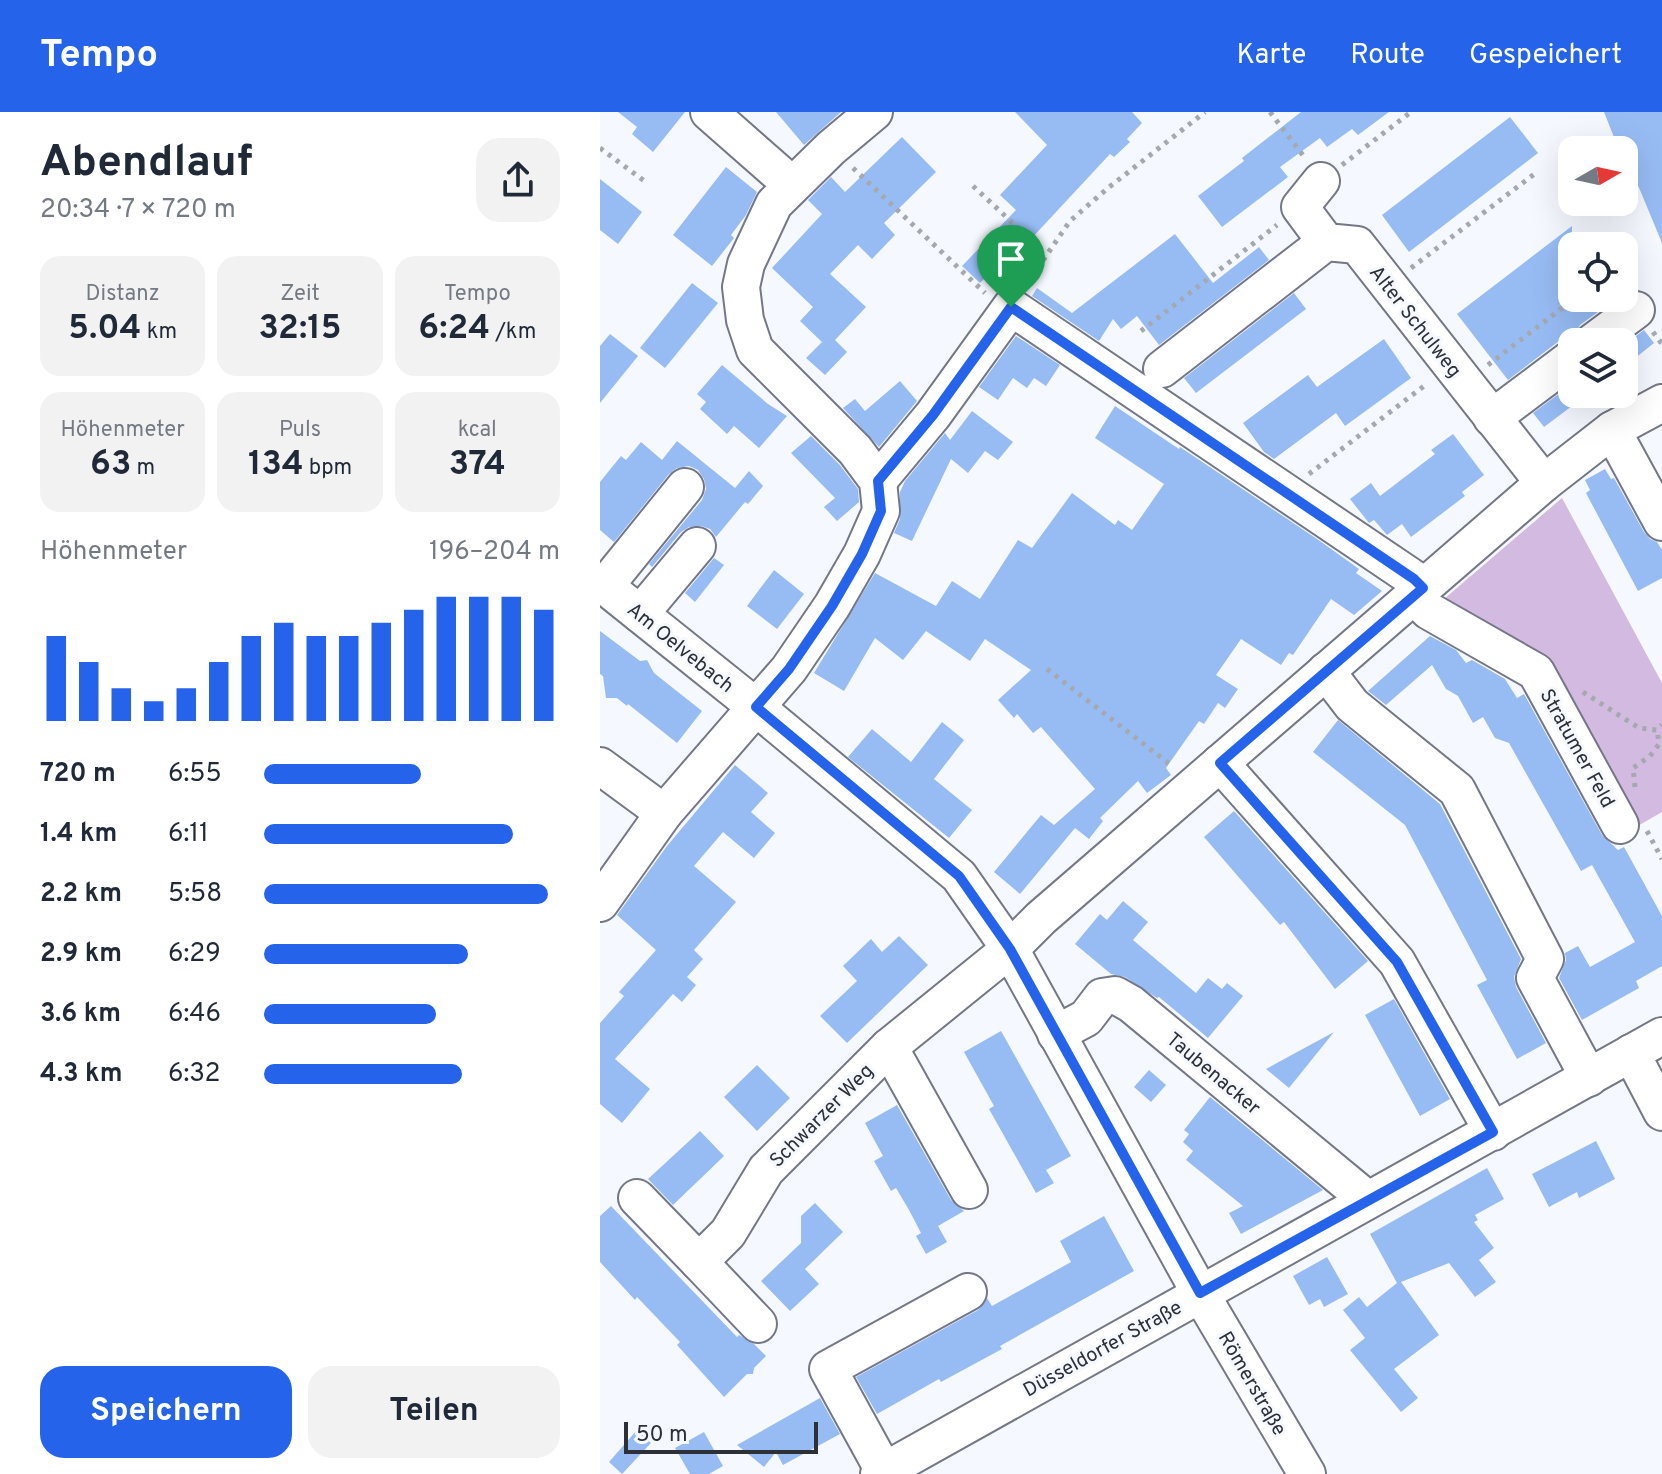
<!DOCTYPE html>
<html lang="de">
<meta charset="utf-8">
<style>
:root{--surface:#fff;--page:#f2f2f3;--text:#1f2937;--muted:#747a83;--accent:#2563eb}
body{margin:0;font-family:Overpass,sans-serif;background:var(--page);color:var(--text);height:100vh;display:flex;flex-direction:column;font-size:30px;white-space:nowrap}
*{box-sizing:border-box;margin:0}
p{font-size:26px;color:var(--muted)}
.icon{flex:none;width:44px;height:44px;fill:none;stroke:currentColor;stroke-width:2;stroke-linecap:round;stroke-linejoin:round}
.map{position:relative;flex:1;overflow:hidden}
.side{display:flex;flex-direction:column;background:var(--surface);width:600px}
.side>*{flex:none}
.needle{width:52px;rotate:81deg}
.buttons{position:absolute;left:958px;top:24px;display:grid;gap:16px}
.buttons a{display:grid;place-items:center;width:80px;height:80px;border-radius:16px;background:var(--surface);box-shadow:0 8px 32px #0002;font-size:40px}
.scale{position:absolute;left:24px;bottom:20px;width:194px;box-sizing:border-box;padding-left:8px;border:4px solid #2e3037;border-top:0;font-size:22px;line-height:28px;white-space:nowrap;color:#2e3037;-webkit-text-stroke:6px #f6f8ff;paint-order:stroke}
.pin{position:absolute;display:grid;place-items:center;width:68px;height:68px;color:#fff;margin:-82px -34px;border-radius:50% 50% 50% 0;rotate:-45deg;box-shadow:0 0 8px #0007}
.pin .icon{rotate:45deg}
.round{display:grid;place-items:center;flex:none;width:84px;height:84px;border-radius:24px;background:var(--page)}
.summary{display:flex;align-items:center;justify-content:space-between;height:136px;padding:0 40px}
h1{font-size:44px;font-weight:700;line-height:60px}
.stats{display:grid;grid-template-columns:repeat(3,1fr);gap:12px;height:136px;padding:8px 40px}
.stats div{display:grid;align-content:center;border-radius:20px;background:var(--page);text-align:center}
.stats b{font-size:34px;font-weight:700}
.stats small{font-size:22px;font-weight:400}
.stats p{font-size:22px}
.chart{height:224px;padding:16px 40px}
.chart p{display:flex;justify-content:space-between}
.chart svg{width:100%;height:144px;margin-top:8px;stroke:var(--accent);stroke-width:6}
.primary-button{display:flex;gap:16px;margin-top:auto;padding:16px 40px}
.primary-button a{flex:1;height:92px;border-radius:24px;background:var(--accent);color:#fff;font-size:32px;font-weight:700;line-height:92px;text-align:center}
.primary-button a+a{background:var(--page);color:var(--text)}
ul{padding:0 40px;list-style:none;font-size:26px}
li{display:grid;grid-template-columns:128px 96px 1fr;align-items:center;height:60px}
li i{height:20px;border-radius:10px;background:var(--accent)}
header{display:flex;align-items:center;gap:48px;box-sizing:border-box;height:112px;padding:0 40px;background:var(--accent);color:#fff}
header strong{font-size:38px}
nav{display:flex;gap:44px;margin-inline-start:auto;font-size:28px}
main{display:flex;flex:1;min-height:0}
.map>svg:first-child{display:block}
.green{fill:#d3bae1}
.building{fill:#97bcf4}
.lines{fill:none;stroke-linecap:round;stroke-linejoin:round}
.minor-casing{stroke:#747787;stroke-width:40}
.path{stroke:#a6a8af;stroke-width:5;stroke-dasharray:4 6;stroke-linecap:butt}
.minor{stroke:#fff;stroke-width:36}
.route-casing{stroke:#fff;stroke-width:16}
.route{stroke:#2563eb;stroke-width:10}
.labels{text-anchor:middle;stroke-width:6;stroke-linejoin:round;paint-order:stroke}
.street-label{font-size:20px;fill:#2e3037;stroke:#f6f8ff}
</style>
<header>
<strong>Tempo</strong>
<nav><a>Karte</a><a>Route</a><a>Gespeichert</a></nav>
</header>
<main>
<section class="side">
<div class="summary"><div><h1>Abendlauf</h1><p>20:34 · 7 × 720 m</p></div><a class="round"><svg class="icon" aria-label="share" viewBox="0 0 24 24"><path d="M12 15V3M7 8l5-5 5 5M5 13v7h14v-7"/></svg></a></div>
<div class="stats">
<div><p>Distanz</p><b>5.04<small> km</small></b></div>
<div><p>Zeit</p><b>32:15</b></div>
<div><p>Tempo</p><b>6:24<small> /km</small></b></div>
</div>
<div class="stats">
<div><p>Höhenmeter</p><b>63<small> m</small></b></div>
<div><p>Puls</p><b>134<small> bpm</small></b></div>
<div><p>kcal</p><b>374</b></div>
</div>
<div class="chart"><p><span>Höhenmeter</span>196–204 m</p>
<svg viewBox="0 0 160 44" preserveAspectRatio="none"><path d="M5 44V18M15 44V26M25 44V34M35 44V38M45 44V34M55 44V26M65 44V18M75 44V14M85 44V18M95 44V18M105 44V14M115 44V10M125 44V6M135 44V6M145 44V6M155 44V10"/></svg>
</div>
<ul>
<li><b>720 m</b>6:55<i style="width:53%"></i></li>
<li><b>1.4 km</b>6:11<i style="width:84%"></i></li>
<li><b>2.2 km</b>5:58<i style="width:96%"></i></li>
<li><b>2.9 km</b>6:29<i style="width:69%"></i></li>
<li><b>3.6 km</b>6:46<i style="width:58%"></i></li>
<li><b>4.3 km</b>6:32<i style="width:67%"></i></li>
</ul>
<div class="primary-button"><a>Speichern</a><a>Teilen</a></div>
</section>
<div class="map">
<svg width="1062" height="1362" viewBox="0 0 1062 1362">
<rect width="100%" height="100%" fill="#f6f8ff"/>
<path class="green" d="M962,386L1062,571V700L1036,715L945,553L837,493Z"/>
<g class="building">
<path d="M18,0H85L53,40L32,22L37,15Z"/>
<path d="M176,0H241L204,33Z"/>
<path d="M415,0H532L542,11L527,27L530,30L514,45L510,42L417,142L420,145L396,170L388,163L380,171L362,154L416,98L400,83L447,33Z"/>
<path d="M701,0H789L758,23L752,17L727,35L720,26L680,55L688,65L622,115L598,84L644,49L642,46Z"/>
<path d="M1004,0H1062V131L1030,54L1024,57V38H1019Z"/>
<path d="M910,5L938,41L809,140L782,103Z"/>
<path d="M302,25L336,60L284,111L295,123L272,147L258,133L230,162L266,195L235,228L247,240L225,263L206,246L222,230L200,209L213,195L172,156L222,102L208,88L231,65L245,80Z"/>
<path d="M126,55L157,80L146,103L131,123L134,126L112,154L73,123Z"/>
<path d="M0,67L42,100L18,132L0,118Z"/>
<path d="M972,114V186H1017L980,213L973,226L959,229L908,268L857,202Z"/>
<path d="M575,122L613,171L659,135L669,148L559,233L537,204L521,217L513,207L499,229L432,184L437,176L472,201Z"/>
<path d="M92,171L118,191L65,256L40,236Z"/>
<path d="M694,181L706,197L596,281L584,266Z"/>
<path d="M1044,218L1054,231L1024,255V233Z"/>
<path d="M10,222L38,244L0,291V234Z"/>
<path d="M416,224L460,253L446,274L434,266L427,276L413,266L398,288L379,275Z"/>
<path d="M784,227L811,266L745,314L736,301L674,347L664,340L643,311L708,263L717,275Z"/>
<path d="M122,253L168,292L187,304L159,336L134,314L127,322L100,297L106,290L97,282Z"/>
<path d="M300,269L317,289L279,335L243,296L255,287L265,299Z"/>
<path d="M972,272V294L944,315L933,301Z"/>
<path d="M515,294L579,337L580,335L720,429L759,457L756,461L782,479L754,503L731,487L693,543L689,541L681,553L641,527L616,563L638,577L625,596L618,591L604,612L599,609L566,656L571,663L547,681L538,669L500,706L503,709L489,727L475,716L420,782L394,760L441,703L454,713L495,677L441,615L433,621L417,602L414,606L398,588L431,558L385,527L370,549L326,519L303,548L275,526L244,579L214,561L275,461L336,494L352,469L380,487L418,428L432,436L472,381L515,413L518,408L532,418L564,372L495,326Z"/>
<path d="M372,299L413,330L398,348L385,339L368,361L351,347L312,429L294,421L300,407V380L305,369L345,321L350,328Z"/>
<path d="M853,322L884,363L862,380L865,384L811,425L802,412L787,423L774,408L769,411L750,387L771,371L780,384L835,342L831,338Z"/>
<path d="M211,324L239,352L258,377L259,390L237,409L224,395L235,386L191,341Z"/>
<path d="M77,329L135,376L149,359L163,374L148,392L145,390L116,425L110,417L101,414L89,415L81,420L52,455L49,452L102,388L106,377L104,367L98,358L89,354L77,356L69,362L14,430L0,418V370L21,344L26,348L41,330L62,348Z"/>
<path d="M1005,357L1011,367L1014,366L1044,420L1050,427L1057,430L1062,438V466L1038,479L986,381L990,378L985,368Z"/>
<path d="M114,446L124,453L95,490L85,481Z"/>
<path d="M174,458L204,482L177,517L147,494Z"/>
<path d="M0,519L40,549L47,548L54,561L102,599L77,631L28,592L27,594L17,586H6L3,564L0,562Z"/>
<path d="M830,524L856,538L866,551L872,548L905,567L917,586L924,582L1002,723L1018,738L1024,735L1062,804V854L1036,869L1039,876L982,908L959,866L966,848L965,841L978,834L990,855L1035,830L992,753L981,759L909,631L895,626L883,605L873,611L858,584L846,577L832,553L786,593L768,579Z"/>
<path d="M738,608L840,692L921,847L914,865L916,875L946,931L917,947L877,873L887,868L805,713L713,640Z"/>
<path d="M342,610L364,628L334,667L372,698L349,726L248,645L272,617L311,650Z"/>
<path d="M135,653L168,681L151,700L175,721L154,746L123,720L94,754L136,790L94,838L103,847L87,865L96,873L82,890L73,882L15,947L50,977L22,1011L0,992V911L24,884L19,880L56,838L17,803L67,734Z"/>
<path d="M634,699L768,849L735,877L684,810L680,813L604,725Z"/>
<path d="M523,789L548,810L533,828L596,881L608,866L622,877L627,871L643,884L608,926L559,885L557,886L525,865L511,862L475,832L500,802L507,808Z"/>
<path d="M299,824L328,853L247,931L220,904L257,869L243,854L271,827L282,840Z"/>
<path d="M794,887L850,987L820,1004L765,903Z"/>
<path d="M401,919L471,1044L446,1058L454,1071L436,1081L389,997L394,994L364,940Z"/>
<path d="M734,920L689,976L666,957Z"/>
<path d="M157,953L190,986L157,1019L124,985Z"/>
<path d="M549,958L566,973L551,990L534,975Z"/>
<path d="M610,985L723,1078L641,1122L629,1101L643,1094L586,1048L593,1039L583,1030L589,1022L584,1018Z"/>
<path d="M297,993L351,1088L364,1099L338,1114L347,1130L326,1142L316,1124L321,1121L309,1098L296,1076L291,1079L274,1049L283,1044L265,1011Z"/>
<path d="M100,1019L124,1044L73,1093L48,1067Z"/>
<path d="M996,1029L1015,1067L979,1086L977,1080L949,1095L932,1062Z"/>
<path d="M887,1056L904,1087L875,1103L878,1108L874,1110L894,1136L879,1148L896,1170L875,1185L849,1151L801,1170L839,1223L794,1257L818,1286L801,1300L750,1238L765,1226L743,1198L759,1185L767,1195L797,1171L770,1122Z"/>
<path d="M215,1091L243,1120L205,1157L219,1172L190,1199L161,1169L201,1131V1104Z"/>
<path d="M11,1094L137,1225L139,1223L154,1232L166,1244L154,1256L153,1262H147L124,1285L77,1233L80,1230L37,1185L35,1188L0,1150V1104Z"/>
<path d="M504,1104L534,1159L400,1234L402,1237L341,1270L339,1267L277,1302L256,1265L378,1198L387,1186L392,1194L471,1150L460,1129Z"/>
<path d="M727,1145L748,1182L724,1195L720,1187L709,1193L693,1164Z"/>
<path d="M220,1286L240,1322L183,1353L176,1340L164,1355L137,1333Z"/>
<path d="M37,1318L51,1331L22,1362L9,1350Z"/>
<path d="M104,1320L123,1354L109,1362H90L75,1336Z"/>
</g>
<g class="lines">
<g class="minor-casing">
<g id="minor">
<path d="M109,0L192,73"/>
<path d="M721,69L700,95L726,130L757,133L944,371"/>
<path d="M993,230L1036,198"/>
<path d="M562,257L726,130"/>
<path d="M892,306L972,246"/>
<path d="M1012,318L1062,410"/>
<path d="M278,369L333,303L411,195L814,467L823,476"/>
<path d="M0,470L156,595L359,764L410,837L600,1181L707,1362"/>
<path d="M5,474L85,375"/>
<path d="M814,484L829,499L936,560L1020,713"/>
<path d="M40,502L97,434"/>
<path d="M726,559L752,593L857,678L945,847L935,866L989,966"/>
<path d="M620,651L797,850L893,1020"/>
<path d="M0,654L64,701"/>
<path d="M0,791L64,701L189,557L232,494L262,442L281,399L278,369L255,338L155,238L145,208L141,175L146,152L174,92L231,36L274,0"/>
<path d="M456,922L486,906L502,885L515,883L531,892L768,1088"/>
<path d="M289,935L369,1078"/>
<path d="M1031,941L1062,1000"/>
<path d="M37,1086L99,1150"/>
<path d="M158,1212L99,1150L128,1121L166,1058L289,935L410,837L441,806L944,371L1012,318L1062,291"/>
<path d="M284,1359L228,1257L368,1180"/>
<path d="M279,1362L1062,924"/>
</g>
</g>
<g class="path">
<path d="M670,0L705,46"/>
<path d="M0,36L47,71"/>
<path d="M742,53L811,0"/>
<path d="M253,56L385,181"/>
<path d="M373,74L446,142"/>
<path d="M811,156L937,60"/>
<path d="M426,173L470,109L508,76L605,0"/>
<path d="M541,219L677,113"/>
<path d="M1053,220L1062,232"/>
<path d="M888,253L975,186"/>
<path d="M709,362L828,271"/>
<path d="M447,557L572,654"/>
<path d="M983,580L1039,616L1057,618L1062,613"/>
<path d="M1035,675L1033,656L1050,644L1059,632L1057,618"/>
<path d="M1047,719L1062,747"/>
</g>
<use href="#minor" class="minor"/>
</g>
<g class="lines">
<g class="route-casing">
<path id="route" d="M411,195L814,467L823,476L620,651L797,850L893,1020L600,1181L410,837L359,764L156,595L189,557L232,494L262,442L281,399L278,369L333,303Z"/>
</g>
<use href="#route" class="route"/>
</g>
<g class="labels">
<g class="street-label">
<text transform="translate(816 209) rotate(52)" y="7">Alter Schulweg</text>
<text transform="translate(81 535) rotate(39)" y="7">Am Oelvebach</text>
<text transform="translate(978 636) rotate(61)" y="7">Stratumer Feld</text>
<text transform="translate(614 961) rotate(40)" y="7">Taubenacker</text>
<text transform="translate(221 1003) rotate(-45)" y="7">Schwarzer Weg</text>
<text transform="translate(502 1236) rotate(-29)" y="7">Düsseldorfer Straße</text>
<text transform="translate(653 1271) rotate(60)" y="7">Römerstraße</text>
</g>
</g>
</svg>
<div class="buttons">
<a><svg class="needle" viewBox="-14 -14 28 28"><path d="M0-13l5 13h-10z" fill="#e53935"/><path d="M0 13l5-13h-10z" fill="#747a83"/></svg></a>
<a><svg class="icon" aria-label="locate" viewBox="0 0 24 24"><circle cx="12" cy="12" r="6"/><path d="M12 2v4M12 18v4M2 12h4M18 12h4"/></svg></a>
<a><svg class="icon" aria-label="layers" viewBox="0 0 24 24"><path d="M12 4l9 5-9 5-9-5zM3 14l9 5 9-5"/></svg></a>
</div>
<div class="scale">50 m</div>
<div class="pin" style="left:411px;top:195px;background:#1e9e55"><svg class="icon" aria-label="arrive" viewBox="0 0 24 24"><path d="M6 21V4h12l-3 4 3 4H6"/></svg></div>
</div>
</main>
